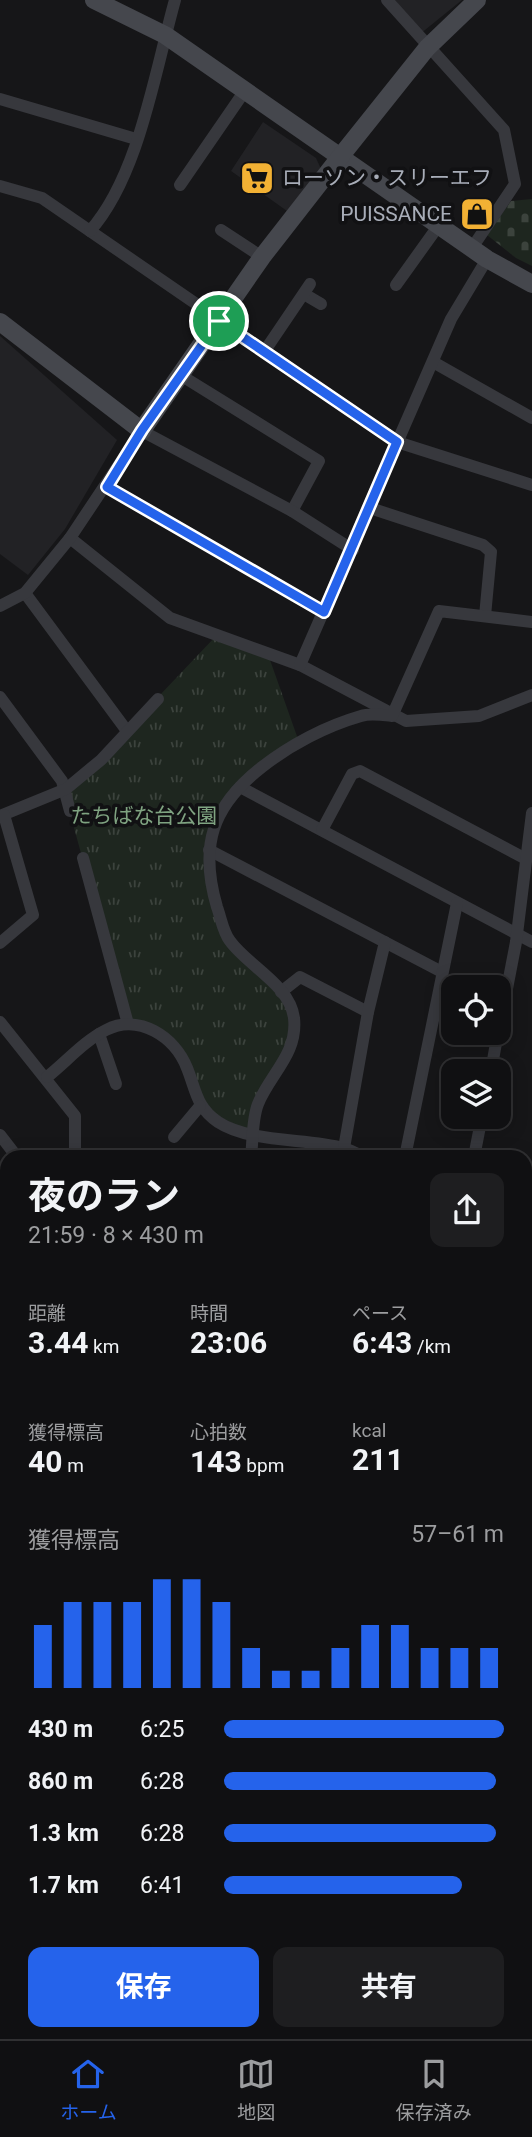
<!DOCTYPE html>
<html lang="ja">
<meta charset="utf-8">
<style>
:root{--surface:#101012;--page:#1e1e20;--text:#f1f3f6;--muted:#9c9d9f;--line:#303032;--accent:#2563eb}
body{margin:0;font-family:Roboto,"Noto Sans JP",sans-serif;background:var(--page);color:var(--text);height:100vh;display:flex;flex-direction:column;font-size:26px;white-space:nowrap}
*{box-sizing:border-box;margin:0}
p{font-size:23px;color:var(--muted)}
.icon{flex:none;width:38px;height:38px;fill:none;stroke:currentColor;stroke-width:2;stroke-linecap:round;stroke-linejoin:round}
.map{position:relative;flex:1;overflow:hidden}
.panel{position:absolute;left:0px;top:1150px;width:532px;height:891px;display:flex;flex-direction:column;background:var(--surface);border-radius:21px 21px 0 0;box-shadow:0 4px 18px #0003,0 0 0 2px var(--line)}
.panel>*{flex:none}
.tools{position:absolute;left:441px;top:975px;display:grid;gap:14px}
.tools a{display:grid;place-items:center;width:70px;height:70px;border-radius:14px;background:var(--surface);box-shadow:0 4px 18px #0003,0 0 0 2px var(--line);font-size:35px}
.pin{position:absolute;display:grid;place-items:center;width:60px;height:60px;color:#fff;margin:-30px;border:4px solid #fff;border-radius:50%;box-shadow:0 2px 7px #0007}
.round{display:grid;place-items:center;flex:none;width:74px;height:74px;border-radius:14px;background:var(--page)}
.headline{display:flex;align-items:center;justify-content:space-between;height:119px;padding:0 28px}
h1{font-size:38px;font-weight:700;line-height:52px}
.figures{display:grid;grid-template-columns:repeat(3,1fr);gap:10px;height:119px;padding:7px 28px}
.figures div{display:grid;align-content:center}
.figures b{font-size:30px;font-weight:700}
.figures small{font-size:19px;font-weight:400}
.figures p{font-size:19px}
.chart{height:196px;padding:14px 28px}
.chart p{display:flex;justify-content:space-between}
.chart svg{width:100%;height:126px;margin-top:7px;stroke:var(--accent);stroke-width:6}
.button{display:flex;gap:14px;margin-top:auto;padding:14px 28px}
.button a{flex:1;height:80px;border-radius:14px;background:var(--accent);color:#fff;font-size:28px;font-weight:700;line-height:80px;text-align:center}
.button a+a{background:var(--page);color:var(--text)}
ul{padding:0 28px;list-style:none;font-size:23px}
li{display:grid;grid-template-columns:112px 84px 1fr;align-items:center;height:52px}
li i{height:18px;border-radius:9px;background:var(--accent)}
.tab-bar{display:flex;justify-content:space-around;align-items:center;height:98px;border-top:2px solid var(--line);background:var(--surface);font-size:19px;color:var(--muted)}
.tab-bar a{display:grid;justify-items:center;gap:4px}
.tab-bar .active{color:var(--accent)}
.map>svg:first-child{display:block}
.built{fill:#222225}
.forest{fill:url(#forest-crowns)}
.cemetery{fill:url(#cemetery-stones)}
.park{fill:url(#park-tufts)}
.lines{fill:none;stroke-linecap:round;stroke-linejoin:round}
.street{stroke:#37383d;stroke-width:12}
.secondary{stroke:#45474d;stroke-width:18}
.primary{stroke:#53555c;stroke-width:19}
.route-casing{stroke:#fff;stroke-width:14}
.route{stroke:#2563eb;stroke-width:9}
.labels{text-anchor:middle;stroke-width:7;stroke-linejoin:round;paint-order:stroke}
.poi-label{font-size:21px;fill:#a8adb8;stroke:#111113;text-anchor:start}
.park-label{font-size:21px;fill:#7fa381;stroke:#111113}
</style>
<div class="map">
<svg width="532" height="2039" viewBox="0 0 532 2039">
<defs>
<pattern id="forest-crowns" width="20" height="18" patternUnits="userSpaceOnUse" patternTransform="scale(1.75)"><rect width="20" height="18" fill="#1e261f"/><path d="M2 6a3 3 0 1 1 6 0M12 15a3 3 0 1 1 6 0" fill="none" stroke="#3c433d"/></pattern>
<pattern id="cemetery-stones" width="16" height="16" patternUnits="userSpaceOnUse" patternTransform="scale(1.75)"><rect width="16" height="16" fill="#1e261f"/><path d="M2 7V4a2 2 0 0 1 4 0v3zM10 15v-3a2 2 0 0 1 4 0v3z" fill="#3c433d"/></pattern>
<pattern id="park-tufts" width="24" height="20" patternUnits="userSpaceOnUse" patternTransform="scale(1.75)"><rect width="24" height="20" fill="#1e261f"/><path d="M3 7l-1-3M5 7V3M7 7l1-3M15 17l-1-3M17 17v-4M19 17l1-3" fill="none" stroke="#3c433d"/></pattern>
</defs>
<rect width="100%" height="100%" fill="#161618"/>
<g class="built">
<path d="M395,0H462L420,34Z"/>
<path d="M263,122L316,158L321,169L287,211L231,171Z"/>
<path d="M0,336L117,440L65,529L28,575L0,554Z"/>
</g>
<path class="forest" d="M7,1794V1862L0,1864V1795Z"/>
<path class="cemetery" d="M532,199V266L516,258L487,235L511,201Z"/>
<path class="park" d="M216,636L270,660L299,742L227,801L209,850L223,924L288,1003L293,1041L264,1090L254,1134L201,1107L176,1046L128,1024L65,795Z"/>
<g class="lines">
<g class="street">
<path d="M387,0L504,130L515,184L472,248"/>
<path d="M0,99L136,139"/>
<path d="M180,185L244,92"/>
<path d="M0,186L42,198L397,442L532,485"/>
<path d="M221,230L262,257"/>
<path d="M90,231C139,176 155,71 175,0"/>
<path d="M396,285L439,225"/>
<path d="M304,294L321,304"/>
<path d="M264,352L310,284"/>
<path d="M433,362L532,418"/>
<path d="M182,376L319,461L292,511"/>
<path d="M142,431L292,511L353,550"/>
<path d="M107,487L324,612"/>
<path d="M370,508L483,545L491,552L485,616"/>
<path d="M70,538L170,618L300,665L406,721L479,716L532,695"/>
<path d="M25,593L127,731"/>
<path d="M0,606L25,593L70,538L142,430"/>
<path d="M300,665L451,319L487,259"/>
<path d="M0,697L62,781L70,811"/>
<path d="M240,787L532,942"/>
<path d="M0,816L66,789L101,760L158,699"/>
<path d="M322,830L352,774L360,771L526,859"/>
<path d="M209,850L442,972"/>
<path d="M83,858L128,1024"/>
<path d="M0,943L33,915L4,815"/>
<path d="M281,992L300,977L368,1012"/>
<path d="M0,1022L75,1116V1157"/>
<path d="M499,1030L516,942L532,813"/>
<path d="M99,1034L116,1084"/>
<path d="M491,1071L498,1032"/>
<path d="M47,1077C66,1062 84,1041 106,1030C139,1013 175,1037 187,1068C196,1090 196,1107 218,1122C250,1143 307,1138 343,1148C352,1150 359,1156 368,1157"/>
<path d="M0,1135L17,1157"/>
<path d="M174,1137L200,1106"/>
<path d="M344,1148L368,1012L385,942"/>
<path d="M251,1157C253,1140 252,1119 258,1104C270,1074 298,1054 294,1018C290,985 248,966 230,941C223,932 221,918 217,907C199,846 212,806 262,767C290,745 326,726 361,716C370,713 383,715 392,716L439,611L532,622"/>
<path d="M405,1157L457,903"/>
<path d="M474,1157L482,1116"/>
<path d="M525,1185L532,1186"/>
<path d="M0,1256L7,1253"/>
<path d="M0,1324L7,1329"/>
<path d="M0,1485L7,1479"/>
<path d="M525,1576L532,1575"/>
<path d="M0,1588L7,1592"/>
<path d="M525,1827L532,1826"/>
<path d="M0,1960L7,1951"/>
<path d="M352,2034L354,2039"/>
<path d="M169,2039L170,2034"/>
<path d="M276,2039V2034"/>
<path d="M525,2039L532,2026"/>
</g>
<g class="secondary">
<path d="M94,0L165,35L487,259L532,284"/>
<path d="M0,322L142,431"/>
<path d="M142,430L262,257L340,157L427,48L477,0"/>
<path d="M525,1882L532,1869"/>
<path d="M405,2039L413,2034"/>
</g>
<g class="primary">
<path d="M0,1385L7,1394"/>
<path d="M525,1715L532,1714"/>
</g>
</g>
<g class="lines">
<g class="route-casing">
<path id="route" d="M219,321L397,442L324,612L107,487L142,430Z"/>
</g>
<use href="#route" class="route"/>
</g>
<defs>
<g id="supermarket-square" transform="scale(1.75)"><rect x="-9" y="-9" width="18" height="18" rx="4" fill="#f2b134" stroke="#111113"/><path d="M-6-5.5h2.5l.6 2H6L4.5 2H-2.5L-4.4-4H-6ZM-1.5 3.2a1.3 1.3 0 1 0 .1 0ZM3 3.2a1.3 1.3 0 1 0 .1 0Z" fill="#111"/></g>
<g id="shop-square" transform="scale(1.75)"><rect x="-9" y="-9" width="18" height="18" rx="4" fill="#f2b134" stroke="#111113"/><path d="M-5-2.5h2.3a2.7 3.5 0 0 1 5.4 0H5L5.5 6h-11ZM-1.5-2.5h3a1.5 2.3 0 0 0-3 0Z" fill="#111"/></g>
</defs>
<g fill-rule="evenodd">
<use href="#supermarket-square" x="257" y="178"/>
<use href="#shop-square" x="477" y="214"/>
</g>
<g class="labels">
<g class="poi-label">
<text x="282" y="185">ローソン・スリーエフ</text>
<text x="452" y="221" text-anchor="end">PUISSANCE</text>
</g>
<g class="park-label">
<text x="144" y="823">たちばな台公園</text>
</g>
</g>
</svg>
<div class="tools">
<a><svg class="icon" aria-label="locate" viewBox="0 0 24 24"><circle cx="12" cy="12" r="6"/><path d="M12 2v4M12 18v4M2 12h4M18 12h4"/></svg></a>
<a><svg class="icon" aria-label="layers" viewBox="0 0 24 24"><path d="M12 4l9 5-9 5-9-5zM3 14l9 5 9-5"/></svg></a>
</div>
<div class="pin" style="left:219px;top:321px;background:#1e9e55"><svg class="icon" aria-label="arrive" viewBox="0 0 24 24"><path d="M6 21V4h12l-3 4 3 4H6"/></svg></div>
<section class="panel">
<div class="headline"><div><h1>夜のラン</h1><p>21:59 · 8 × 430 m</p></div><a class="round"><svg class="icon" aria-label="share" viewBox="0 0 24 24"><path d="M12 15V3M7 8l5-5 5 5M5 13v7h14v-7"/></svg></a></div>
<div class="figures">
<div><p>距離</p><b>3.44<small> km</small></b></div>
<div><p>時間</p><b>23:06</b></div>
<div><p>ペース</p><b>6:43<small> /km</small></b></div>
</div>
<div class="figures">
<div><p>獲得標高</p><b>40<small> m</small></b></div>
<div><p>心拍数</p><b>143<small> bpm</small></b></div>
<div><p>kcal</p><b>211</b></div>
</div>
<div class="chart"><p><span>獲得標高</span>57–61 m</p>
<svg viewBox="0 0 160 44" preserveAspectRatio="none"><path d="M5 44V22M15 44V14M25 44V14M35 44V14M45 44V6M55 44V6M65 44V14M75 44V30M85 44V38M95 44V38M105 44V30M115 44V22M125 44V22M135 44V30M145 44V30M155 44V30"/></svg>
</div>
<ul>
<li><b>430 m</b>6:25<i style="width:100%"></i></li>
<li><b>860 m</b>6:28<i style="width:97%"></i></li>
<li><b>1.3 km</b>6:28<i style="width:97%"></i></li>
<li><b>1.7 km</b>6:41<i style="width:85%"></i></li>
</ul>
<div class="button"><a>保存</a><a>共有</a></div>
</section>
</div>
<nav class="tab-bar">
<a class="active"><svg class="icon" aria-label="home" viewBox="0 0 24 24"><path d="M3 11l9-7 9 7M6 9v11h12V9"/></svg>ホーム</a>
<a><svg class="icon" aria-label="map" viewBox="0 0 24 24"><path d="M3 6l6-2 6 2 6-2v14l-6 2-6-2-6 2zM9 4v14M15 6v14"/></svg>地図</a>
<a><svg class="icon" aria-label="saved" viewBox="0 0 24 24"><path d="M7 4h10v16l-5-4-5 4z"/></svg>保存済み</a>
</nav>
